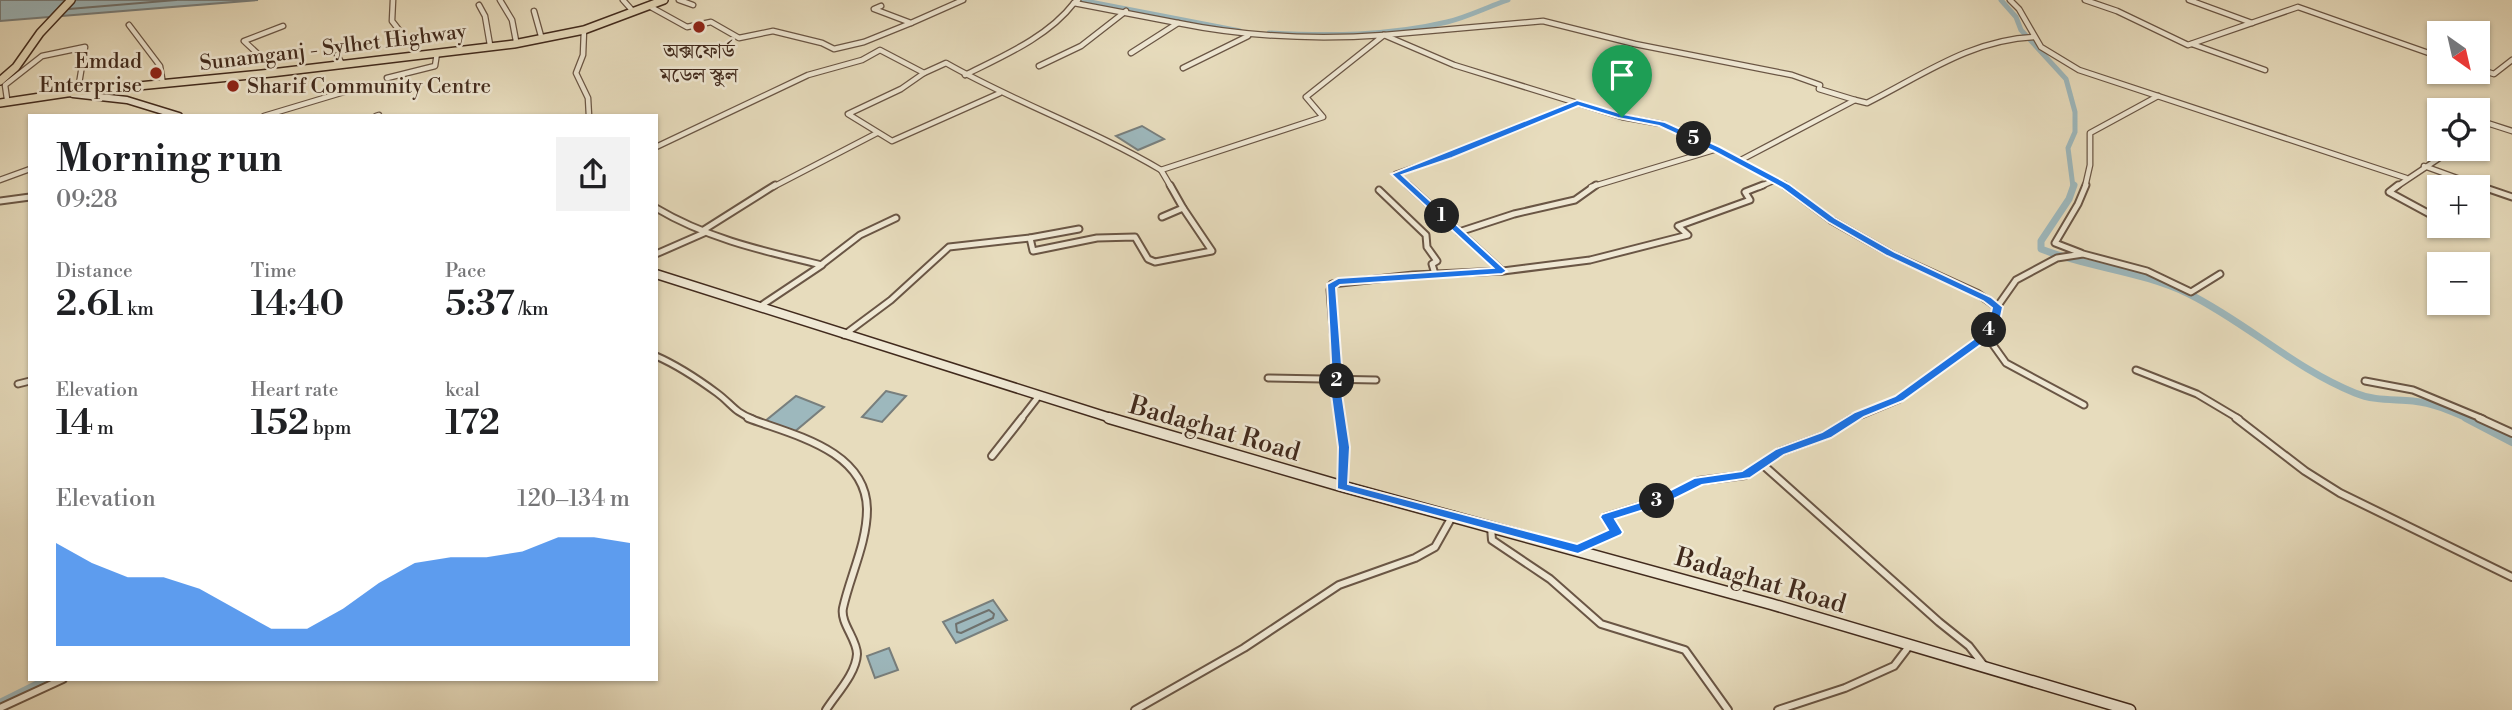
<!DOCTYPE html>
<meta charset="utf-8">
<style>
:root{--surface:#fff;--page:#f2f2f2;--text:#202124;--muted:#757577;--accent:#1a73e8}
body{margin:0;font-family:"Libre Bodoni","Noto Serif Bengali",serif;background:var(--page);color:var(--text);height:100vh;display:flex;flex-direction:column;font-size:26px;white-space:nowrap}
*{box-sizing:border-box;margin:0}
p{font-size:23px;color:var(--muted)}
.icon{flex:none;width:38px;height:38px;fill:none;stroke:currentColor;stroke-width:2;stroke-linecap:round;stroke-linejoin:round}
.map{position:relative;flex:1;overflow:hidden}
.sheet{position:absolute;left:28px;top:114px;width:630px;height:567px;display:flex;flex-direction:column;background:var(--surface);border-radius:0px;box-shadow:0 2px 5px #0004}
.sheet>*{flex:none}
.needle{width:46px;rotate:146deg}
.tools{position:absolute;left:2427px;top:21px;display:grid;gap:14px}
.tools a{display:grid;place-items:center;width:63px;height:63px;border-radius:0px;background:var(--surface);box-shadow:0 2px 5px #0004;font-size:35px}
.pin{position:absolute;display:grid;place-items:center;width:60px;height:60px;color:#fff;margin:-72px -30px;border-radius:50% 50% 50% 0;rotate:-45deg;box-shadow:0 0 7px #0007}
.pin .icon{rotate:45deg}
.km{position:absolute;width:35px;height:35px;margin:-18px;border-radius:50%;background:#222;color:#fff;font-size:19px;line-height:35px;text-align:center}
.round{display:grid;place-items:center;flex:none;width:74px;height:74px;border-radius:0px;background:var(--page)}
.headline{display:flex;align-items:center;justify-content:space-between;height:119px;padding:0 28px}
h1{font-size:38px;font-weight:600;line-height:52px}
.metrics{display:grid;grid-template-columns:repeat(3,1fr);gap:10px;height:119px;padding:7px 28px}
.metrics div{display:grid;align-content:center}
.metrics b{font-size:35px;font-weight:600}
.metrics small{font-size:19px;font-weight:400}
.metrics p{font-size:19px}
.chart{height:196px;padding:14px 28px}
.chart p{display:flex;justify-content:space-between}
.chart svg{width:100%;height:126px;margin-top:7px;fill:var(--accent);opacity:.7}
.map>svg:first-child{display:block}
.water{fill:#9db8bd;stroke:#787f7d;stroke-width:2}
.lines{fill:none;stroke-linecap:round;stroke-linejoin:round}
.shore{stroke:#6f716d;stroke-width:2}
.canal-far2{stroke:#9db8bd;stroke-width:5}
.canal-far1{stroke:#9db8bd;stroke-width:7}
.canal{stroke:#9db8bd;stroke-width:8}
.street-far2-casing{stroke:#6a5645;stroke-width:7}
.street-far1-casing{stroke:#6a5645;stroke-width:9}
.street-casing{stroke:#6a5645;stroke-width:10}
.secondary-far2-casing{stroke:#412a1d;stroke-width:9}
.secondary-far1-casing{stroke:#412a1d;stroke-width:11}
.secondary-casing{stroke:#412a1d;stroke-width:13}
.primary-casing{stroke:#412a1d;stroke-width:10}
.street-far2{stroke:#efe8d4;stroke-width:4.5}
.street-far1{stroke:#efe8d4;stroke-width:5}
.street{stroke:#efe8d4;stroke-width:6}
.secondary-far2{stroke:#efe8d4;stroke-width:6}
.secondary-far1{stroke:#efe8d4;stroke-width:8}
.secondary{stroke:#efe8d4;stroke-width:10}
.primary{stroke:#e7dcbd;stroke-width:7}
.route{fill:#1a73e8;stroke:#fff;stroke-width:2;fill-rule:evenodd}
.poi-dot{fill:#8f2418;stroke:#efe8d4;stroke-width:2.5}
.labels{text-anchor:middle;stroke-width:5;stroke-linejoin:round;paint-order:stroke}
.far-street-label{font-size:21px;fill:#412a1d;stroke:#efe8d4}
.far-poi-label{font-size:21px;fill:#412a1d;stroke:#efe8d4}
.street-label{font-size:26px;fill:#412a1d;stroke:#efe8d4}
</style>
<div class="map">
<svg width="2512" height="710" viewBox="0 0 2512 710">
<rect width="100%" height="100%" fill="#e7dcbd"/>
<filter id="stains"><feTurbulence type="fractalNoise" baseFrequency=".00286" numOctaves="4"/><feColorMatrix values="0 0 0 0 .2 0 0 0 0 .09 0 0 0 0 .02 0 0 0 .5 -.17"/></filter>
<radialGradient id="worn" r=".72"><stop offset=".6" stop-color="#630" stop-opacity="0"/><stop offset="1" stop-color="#630" stop-opacity=".3"/></radialGradient>
<g class="water">
<path d="M0,0H258L0,21Z"/>
<path d="M1142,126L1164,139L1138,150L1116,136Z"/>
<path d="M886,391L906,396L882,422L862,417Z"/>
<path d="M796,396L824,407L793,433L764,422Z"/>
<path d="M993,600L1007,620L956,643L943,622Z"/>
<path d="M889,648L898,670L875,678L867,656Z"/>
</g>
<g class="lines">
<g class="shore">
<path d="M69,9L176,0"/>
<path d="M989,610L994,614L993,618L961,633L957,632L956,624Z"/>
</g>
<g class="canal-far2">
<path d="M1080,0L1240,31"/>
<path d="M2001,0L2016,17L2021,30L2066,79L2075,112V132L2068,148L2073,187"/>
<path d="M1269,33C1328,36 1389,36 1447,22C1468,17 1487,7 1508,0"/>
</g>
<path class="canal-far1" d="M2074,185L2069,199L2041,241V249C2089,268 2142,271 2189,294C2247,323 2295,369 2355,393C2374,401 2394,399 2413,401C2433,403 2451,411 2469,419"/>
<g class="canal">
<path d="M2466,418L2512,442"/>
<path d="M0,703L48,679"/>
</g>
<g class="street-far2-casing">
<g id="street-far2">
<path d="M393,0L392,21L417,53"/>
<path d="M500,0L512,20L516,41"/>
<path d="M623,0L631,9"/>
<path d="M679,0L693,5"/>
<path d="M1078,0L1074,3L1178,23L1131,53"/>
<path d="M2010,0L2019,9L2041,47L2079,70L2406,178"/>
<path d="M2085,0L2117,11L2188,45L2298,7L2440,57"/>
<path d="M2189,0L2252,23"/>
<path d="M479,5L485,16L490,45"/>
<path d="M649,6L687,27L711,22L739,38L773,31L822,43L834,49L864,42L911,23"/>
<path d="M881,6L874,9L911,23L963,0"/>
<path d="M534,11L541,36"/>
<path d="M129,25L160,66L163,84"/>
<path d="M584,30L583,55L576,73L588,98L589,116"/>
<path d="M1384,35L1543,21L1635,44L1792,75L1820,85L1819,89L1855,100"/>
<path d="M1384,35L1454,65L1577,103"/>
<path d="M2192,44L2265,70"/>
<path d="M337,55L341,62"/>
<path d="M1039,66L1081,46L1126,11"/>
<path d="M1183,68L1248,36"/>
<path d="M274,69L244,41L283,26"/>
<path d="M2478,69L2494,74L2512,60"/>
<path d="M924,73L901,89L848,114L892,141L1000,93"/>
<path d="M965,75C1003,56 1048,37 1074,3"/>
<path d="M387,78L435,66L437,53"/>
<path d="M7,99L5,85L42,56L85,47L78,90"/>
<path d="M264,116L354,89"/>
<path d="M376,116L379,115"/>
<path d="M2478,126L2481,121L2512,131"/>
<path d="M656,147L808,75L862,60L880,50L924,73L946,63C1016,103 1092,129 1161,170"/>
<path d="M1739,161L1855,100L1867,103C1923,75 1970,40 2034,37"/>
<path d="M2424,166L2482,187"/>
<path d="M0,180L30,169"/>
<path d="M773,187L877,133"/>
<path d="M1171,187L1161,170L1323,117L1306,97L1384,35C1314,40 1247,37 1178,23"/>
<path d="M1410,187L1396,174L1448,156L1577,103L1622,117L1662,124L1717,149L1787,187"/>
<path d="M1591,187L1717,149"/>
<path d="M1759,187L1775,180"/>
<path d="M2085,187L2090,165V133L2158,96"/>
<path d="M2396,187L2453,149"/>
</g>
</g>
<g class="street-far1-casing">
<g id="street-far1">
<path d="M1408,185L1502,271"/>
<path d="M1784,185L1831,220L1891,254L1977,293L1997,307L1995,321L1986,335L1899,399L1851,419"/>
<path d="M2398,185L2389,192L2437,218"/>
<path d="M2477,185L2512,197"/>
<path d="M1379,190L1426,235L1427,247L1437,261L1432,264L1435,274"/>
<path d="M0,201L30,197"/>
<path d="M656,208C708,239 764,251 822,265L759,307"/>
<path d="M1162,217L1183,208L1170,185"/>
<path d="M702,231L775,185"/>
<path d="M1459,232L1514,214L1575,200L1596,185"/>
<path d="M1030,238L1033,251L1097,238L1135,237L1148,259L1155,262L1212,251L1183,208"/>
<path d="M2081,253L2055,243L2078,204L2086,185"/>
<path d="M656,254L704,233"/>
<path d="M821,265L860,235L896,218"/>
<path d="M1997,307L2016,280L2057,258L2083,254L2147,271L2191,292L2220,274"/>
<path d="M844,335L891,300L949,247L1030,238L1079,229"/>
<path d="M1986,335L2006,363L2084,405"/>
<path d="M656,356C679,366 698,379 717,393C732,404 734,412 753,419"/>
<path d="M2136,370L2197,394L2239,419"/>
<path d="M1268,378L1376,380"/>
<path d="M2365,381L2413,390L2483,419"/>
<path d="M18,384L30,381"/>
<path d="M1021,419L1038,397"/>
<path d="M1340,419L1335,387L1337,379L1330,290L1332,284L1413,275L1503,271L1590,260L1688,235L1678,226L1750,200L1745,192L1763,185"/>
</g>
</g>
<g class="street-casing">
<g id="street">
<path d="M748,418C793,435 866,450 867,509C867,543 850,576 843,608C840,623 857,639 857,654C856,674 836,694 826,710"/>
<path d="M1340,418L1344,447L1341,486"/>
<path d="M2236,418L2305,471L2340,493L2512,577"/>
<path d="M2479,418L2512,433"/>
<path d="M992,456L1022,418"/>
<path d="M1762,464L1939,622L1969,646L1986,668"/>
<path d="M1491,527L1492,540L1550,579L1601,624L1685,650L1728,710"/>
<path d="M1578,549L1616,532L1606,517L1661,500L1699,481L1745,475L1780,452L1826,435L1853,418"/>
<path d="M0,708L63,679"/>
<path d="M1135,710L1244,648L1339,585L1415,558L1435,547L1453,515"/>
<path d="M1778,710L1845,688L1894,666L1910,645"/>
</g>
</g>
<g class="secondary-far2-casing">
<path id="secondary-far2" d="M73,94L127,100L179,116"/>
</g>
<g class="secondary-far1-casing">
<path id="secondary-far1" d="M656,274L1114,419"/>
</g>
<g class="secondary-casing">
<path id="secondary" d="M1109,418L1341,486L1771,604L2130,710"/>
</g>
<g class="primary-casing">
<g id="primary">
<path d="M0,81L16,67L40,33L71,0"/>
<path d="M0,103L67,93L271,73L514,44L584,30L664,0"/>
</g>
</g>
<use href="#street-far2" class="street-far2"/>
<use href="#street-far1" class="street-far1"/>
<use href="#street" class="street"/>
<use href="#secondary-far2" class="secondary-far2"/>
<use href="#secondary-far1" class="secondary-far1"/>
<use href="#secondary" class="secondary"/>
<use href="#primary" class="primary"/>
</g>
<path class="route" d="M1577,100L1623,114L1665,122L1720,147L1789,184L1835,218L1895,252L1991,297L2003,307L2000,321L1990,338L1903,401L1864,417L1831,438L1784,455L1750,478L1702,485L1666,503L1615,519L1623,532L1621,535L1578,554L1337,489L1338,447L1330,387L1332,379L1327,284L1338,278L1493,268L1391,174ZM1578,106L1618,118L1659,126L1713,151L1782,188L1828,222L1887,256L1983,301L1992,308L1989,321L1982,333L1895,396L1855,412L1822,432L1776,449L1742,471L1694,478L1657,497L1602,514L1600,517L1608,530L1577,544L1348,484L1350,447L1341,387L1343,379L1336,288L1340,285L1502,274L1507,271L1402,175L1452,158Z"/>
<g class="poi-dot">
<circle cx="699" cy="27" r="7"/>
<circle cx="156" cy="73" r="7"/>
<circle cx="233" cy="86" r="7"/>
</g>
<g class="labels">
<g class="far-street-label">
<text transform="translate(333 47) rotate(-7)" y="7">Sunamganj - Sylhet Highway</text>
</g>
<g class="far-poi-label">
<text x="699" y="58">অক্সফোর্ড<tspan x="699" dy="24">মডেল স্কুল</tspan></text>
<text x="142" y="68" text-anchor="end">Emdad<tspan x="142" dy="24">Enterprise</tspan></text>
<text x="247" y="93" text-anchor="start">Sharif Community Centre</text>
</g>
<g class="street-label">
<text transform="translate(1215 428) rotate(16)" y="9">Badaghat Road</text>
<text transform="translate(1761 580) rotate(16)" y="9">Badaghat Road</text>
</g>
</g>
<rect width="100%" height="100%" filter="url(#stains)"/>
<rect width="100%" height="100%" fill="url(#worn)"/>
</svg>
<div class="tools">
<a><svg class="needle" viewBox="-14 -14 28 28"><path d="M0-13l5 13h-10z" fill="#e53935"/><path d="M0 13l5-13h-10z" fill="#757577"/></svg></a>
<a><svg class="icon" aria-label="locate" viewBox="0 0 24 24"><circle cx="12" cy="12" r="6"/><path d="M12 2v4M12 18v4M2 12h4M18 12h4"/></svg></a>
<a>+</a>
<a>−</a>
</div>
<div class="pin" style="left:1622px;top:117px;background:#1e9e55"><svg class="icon" aria-label="arrive" viewBox="0 0 24 24"><path d="M6 21V4h12l-3 4 3 4H6"/></svg></div>
<b class="km" style="left:1442px;top:216px">1</b>
<b class="km" style="left:1337px;top:381px">2</b>
<b class="km" style="left:1657px;top:501px">3</b>
<b class="km" style="left:1989px;top:330px">4</b>
<b class="km" style="left:1694px;top:139px">5</b>
<section class="sheet">
<div class="headline"><div><h1>Morning run</h1><p>09:28</p></div><a class="round"><svg class="icon" aria-label="share" viewBox="0 0 24 24"><path d="M12 15V3M7 8l5-5 5 5M5 13v7h14v-7"/></svg></a></div>
<div class="metrics">
<div><p>Distance</p><b>2.61<small> km</small></b></div>
<div><p>Time</p><b>14:40</b></div>
<div><p>Pace</p><b>5:37<small> /km</small></b></div>
</div>
<div class="metrics">
<div><p>Elevation</p><b>14<small> m</small></b></div>
<div><p>Heart rate</p><b>152<small> bpm</small></b></div>
<div><p>kcal</p><b>172</b></div>
</div>
<div class="chart"><p><span>Elevation</span>120–134 m</p>
<svg viewBox="0 0 160 44" preserveAspectRatio="none"><path d="M0 44V8L10 15L20 20L30 20L40 24L50 31L60 38L70 38L80 31L90 22L100 15L110 13L120 13L130 11L140 6L150 6L160 8V44z"/></svg>
</div>
</section>
</div>
